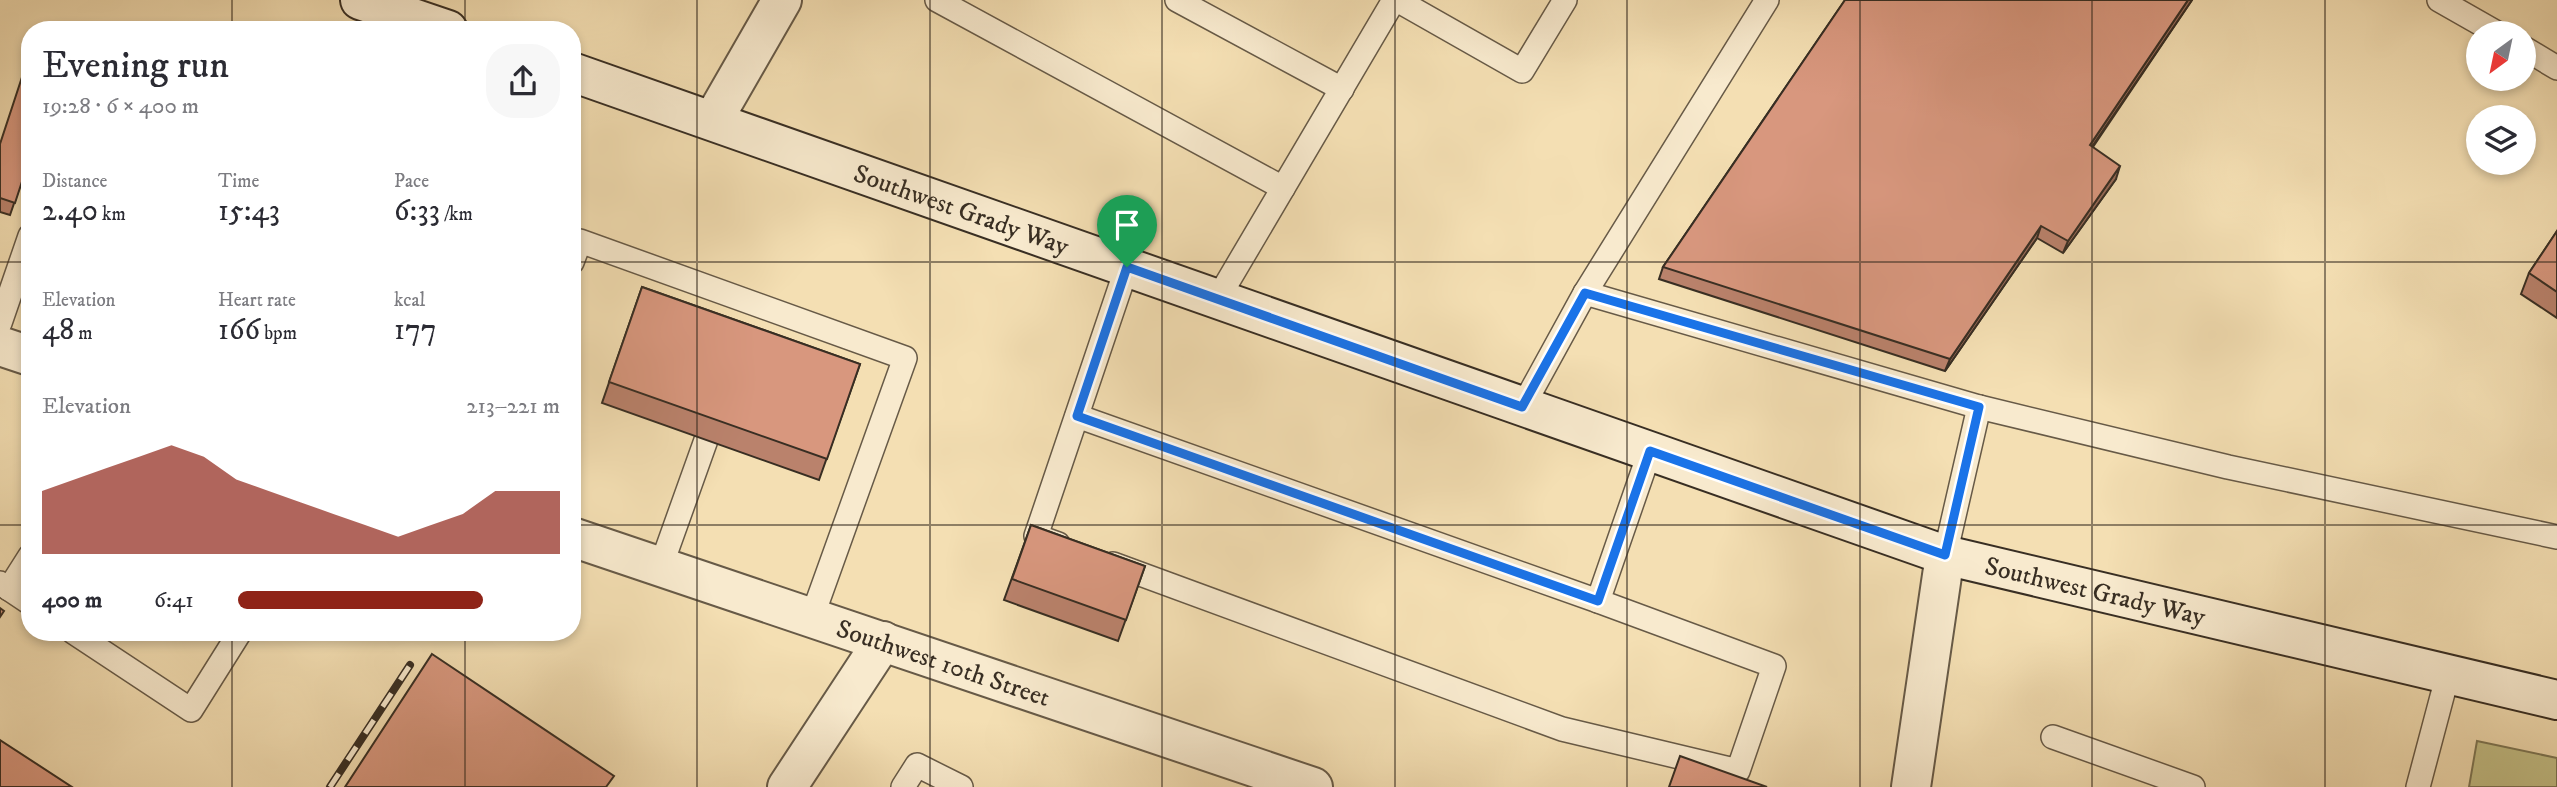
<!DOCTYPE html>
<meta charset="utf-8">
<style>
:root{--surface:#fff;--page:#f7f7f7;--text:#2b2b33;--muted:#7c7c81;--accent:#8f2418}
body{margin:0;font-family:"IM FELL DW Pica",serif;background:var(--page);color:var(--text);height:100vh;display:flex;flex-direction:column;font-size:26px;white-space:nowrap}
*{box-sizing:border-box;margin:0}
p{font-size:23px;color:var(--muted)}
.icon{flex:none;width:38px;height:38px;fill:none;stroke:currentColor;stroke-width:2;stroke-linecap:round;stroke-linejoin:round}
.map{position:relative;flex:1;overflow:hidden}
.side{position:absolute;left:21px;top:21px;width:560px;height:620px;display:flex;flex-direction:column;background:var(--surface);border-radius:28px;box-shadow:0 4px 10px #0003}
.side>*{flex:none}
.needle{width:46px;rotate:213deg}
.fabs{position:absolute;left:2466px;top:21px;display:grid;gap:14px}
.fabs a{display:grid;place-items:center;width:70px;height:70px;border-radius:50%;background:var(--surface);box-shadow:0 4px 10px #0003;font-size:35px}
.pin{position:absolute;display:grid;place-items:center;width:60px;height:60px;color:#fff;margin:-72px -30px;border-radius:50% 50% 50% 0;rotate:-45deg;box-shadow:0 0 7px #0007}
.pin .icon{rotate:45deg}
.round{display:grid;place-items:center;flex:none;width:74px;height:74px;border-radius:28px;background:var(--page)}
.headline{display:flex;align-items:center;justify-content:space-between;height:119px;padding:0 21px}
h1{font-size:38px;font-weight:600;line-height:52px}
.figures{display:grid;grid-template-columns:repeat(3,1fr);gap:10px;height:119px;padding:7px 21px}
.figures div{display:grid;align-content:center}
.figures b{font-size:30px;font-weight:600}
.figures small{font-size:19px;font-weight:400}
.figures p{font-size:19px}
.chart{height:196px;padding:14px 21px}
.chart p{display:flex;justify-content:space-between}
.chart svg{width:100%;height:126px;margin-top:7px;fill:var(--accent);opacity:.7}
ul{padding:0 21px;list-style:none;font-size:23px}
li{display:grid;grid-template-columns:112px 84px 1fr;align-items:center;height:52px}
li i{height:18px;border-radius:9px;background:var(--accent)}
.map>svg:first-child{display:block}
.green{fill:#c4c087;stroke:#7e7755;stroke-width:2}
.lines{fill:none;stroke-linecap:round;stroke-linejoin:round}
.lane-casing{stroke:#675a47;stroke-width:26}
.street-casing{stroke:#675a47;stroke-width:42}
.secondary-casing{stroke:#382e23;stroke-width:42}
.lane{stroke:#f8eace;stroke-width:23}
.street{stroke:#f8eace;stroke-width:38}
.secondary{stroke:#f8eace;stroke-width:38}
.rail-casing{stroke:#382e23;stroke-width:8}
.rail{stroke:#f8eace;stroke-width:5;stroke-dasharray:16;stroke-linecap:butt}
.wall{fill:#ba826c;stroke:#382e23;stroke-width:2}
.shaded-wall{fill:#976a58;stroke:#382e23;stroke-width:2}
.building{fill:#d8977e;stroke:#382e23;stroke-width:2}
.route-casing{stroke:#fff;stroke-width:14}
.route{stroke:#1a73e8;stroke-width:9}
.grid{fill:none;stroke:#382e23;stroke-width:2;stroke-opacity:0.55}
.labels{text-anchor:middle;stroke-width:6;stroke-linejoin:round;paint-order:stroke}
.street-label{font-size:26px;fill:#382e23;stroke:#f8eace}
</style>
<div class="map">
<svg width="2557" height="787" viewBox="0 0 2557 787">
<rect width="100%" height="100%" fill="#f4dfb3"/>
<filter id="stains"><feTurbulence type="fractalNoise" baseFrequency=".00286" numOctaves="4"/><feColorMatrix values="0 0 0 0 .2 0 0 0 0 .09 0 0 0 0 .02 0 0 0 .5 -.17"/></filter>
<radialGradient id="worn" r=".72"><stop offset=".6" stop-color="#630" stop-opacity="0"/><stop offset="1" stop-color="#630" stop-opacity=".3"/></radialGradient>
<path class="green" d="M2477,741L2557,758V787H2469Z"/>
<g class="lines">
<g class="lane-casing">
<g id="lane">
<path d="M937,0L1283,188"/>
<path d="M1177,0L1342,89"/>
<path d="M1397,0L1522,71L1565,0"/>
<path d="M2439,0L2497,33"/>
<path d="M2524,48L2557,68"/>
<path d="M572,262L580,241L905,358L812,617"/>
<path d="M1585,293L1979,407L2228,467L2557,537"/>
<path d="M1217,300L1394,0"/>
<path d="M0,323L30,236"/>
<path d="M1523,406L1585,293L1767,0"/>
<path d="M1077,416L1598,601"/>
<path d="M1058,544L1036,536L1127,267"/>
<path d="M1945,555L1979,407"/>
<path d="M1113,564L1562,729L1738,771L1774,666L1598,601L1650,451"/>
<path d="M661,566L706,440"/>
<path d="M0,583L30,603"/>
<path d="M9,589L30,556"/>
<path d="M73,632L191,710L240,632"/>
<path d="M2053,737L2193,787"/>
<path d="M903,787L917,765L961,787"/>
<path d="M2418,787L2448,674"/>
</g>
</g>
<g class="street-casing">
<g id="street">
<path d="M713,120L782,0"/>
<path d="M0,346L30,356"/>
<path id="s1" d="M572,537L1313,787"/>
<path d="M787,787L883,641"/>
<path d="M1911,787L1945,555"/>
</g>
</g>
<g class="secondary-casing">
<g id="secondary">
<path d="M360,0L448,30"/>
<path id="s2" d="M572,72L1945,555L2557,700"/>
</g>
</g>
<use href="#lane" class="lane"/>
<use href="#street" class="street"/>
<use href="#secondary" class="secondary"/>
<g class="rail-casing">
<path id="rail" d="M330,787L410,665"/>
</g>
<use href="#rail" class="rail"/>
</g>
<g class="wall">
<path d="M1845,0H2192L2093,147L2116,179L2063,253L2037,238L1945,371L1659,279L1663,267Z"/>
<path d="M0,143L30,157L10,215L0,212Z"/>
<path d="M2557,231V318L2521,294L2529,273Z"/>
<path d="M642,287L860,364L819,480L602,403Z"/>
<path d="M1031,525L1145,566L1118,641L1004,600Z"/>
</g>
<g class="shaded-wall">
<path d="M2188,0H2192L2085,157L2090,145Z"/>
<path d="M2120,166L2116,179L2063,253L2068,241Z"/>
<path d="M2041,226L2037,238L1945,371L1950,359Z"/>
</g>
<g class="building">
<path d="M1845,0H2188L2090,145L2120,166L2068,241L2041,226L1950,359L1663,267Z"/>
<path d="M25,68L30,70V157L15,203L0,198V144Z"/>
<path d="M2557,231V292L2529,273Z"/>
<path d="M642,287L860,364L827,459L609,382Z"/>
<path d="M1031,525L1145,566L1126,620L1012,579Z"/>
<path d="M0,608L4,611L0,617Z"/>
<path d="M432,654L614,776L606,787H345Z"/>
<path d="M0,740L72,787H0Z"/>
<path d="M1680,756L1767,787H1669Z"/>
</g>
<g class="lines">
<g class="route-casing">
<path id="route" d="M1127,267L1522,407L1585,293L1979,407L1945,555L1650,451L1598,601L1077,416Z"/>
</g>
<use href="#route" class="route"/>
</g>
<path class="grid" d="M232,0V30M465,0V30M697,0V787M930,0V787M1162,0V787M1395,0V787M1627,0V787M1860,0V787M2092,0V787M2325,0V787M0,262H30M572,262H2557M0,525H30M572,525H2557M232,632V787M465,632V787"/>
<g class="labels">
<g class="street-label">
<text dy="9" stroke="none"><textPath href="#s2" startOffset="413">Southwest Grady Way</textPath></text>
<text dy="9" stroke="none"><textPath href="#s2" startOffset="1610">Southwest Grady Way</textPath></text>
<text dy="9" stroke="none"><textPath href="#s1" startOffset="392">Southwest 10th Street</textPath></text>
</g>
</g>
<rect width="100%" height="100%" filter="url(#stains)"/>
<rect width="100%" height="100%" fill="url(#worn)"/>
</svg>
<div class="fabs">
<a><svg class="needle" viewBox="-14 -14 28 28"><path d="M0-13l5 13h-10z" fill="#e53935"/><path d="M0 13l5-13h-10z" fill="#7c7c81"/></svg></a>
<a><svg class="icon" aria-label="layers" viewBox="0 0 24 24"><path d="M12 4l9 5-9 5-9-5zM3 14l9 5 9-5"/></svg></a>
</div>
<div class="pin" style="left:1127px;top:267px;background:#1e9e55"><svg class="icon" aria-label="arrive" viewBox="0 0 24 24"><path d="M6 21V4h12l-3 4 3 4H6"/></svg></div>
<section class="side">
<div class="headline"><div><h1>Evening run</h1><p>19:28 · 6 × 400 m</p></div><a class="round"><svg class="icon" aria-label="share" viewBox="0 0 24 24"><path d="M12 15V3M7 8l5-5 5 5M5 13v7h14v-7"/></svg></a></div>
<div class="figures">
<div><p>Distance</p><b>2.40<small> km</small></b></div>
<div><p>Time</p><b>15:43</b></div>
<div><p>Pace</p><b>6:33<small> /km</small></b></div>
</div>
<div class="figures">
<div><p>Elevation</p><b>48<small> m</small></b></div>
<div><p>Heart rate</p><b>166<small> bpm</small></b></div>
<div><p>kcal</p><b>177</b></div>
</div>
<div class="chart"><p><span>Elevation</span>213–221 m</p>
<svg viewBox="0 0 160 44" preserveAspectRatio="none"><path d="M0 44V22L10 18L20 14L30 10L40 6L50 10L60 18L70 22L80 26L90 30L100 34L110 38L120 34L130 30L140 22L150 22L160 22V44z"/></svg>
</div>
<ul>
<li><b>400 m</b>6:41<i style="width:76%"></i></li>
</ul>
</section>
</div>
